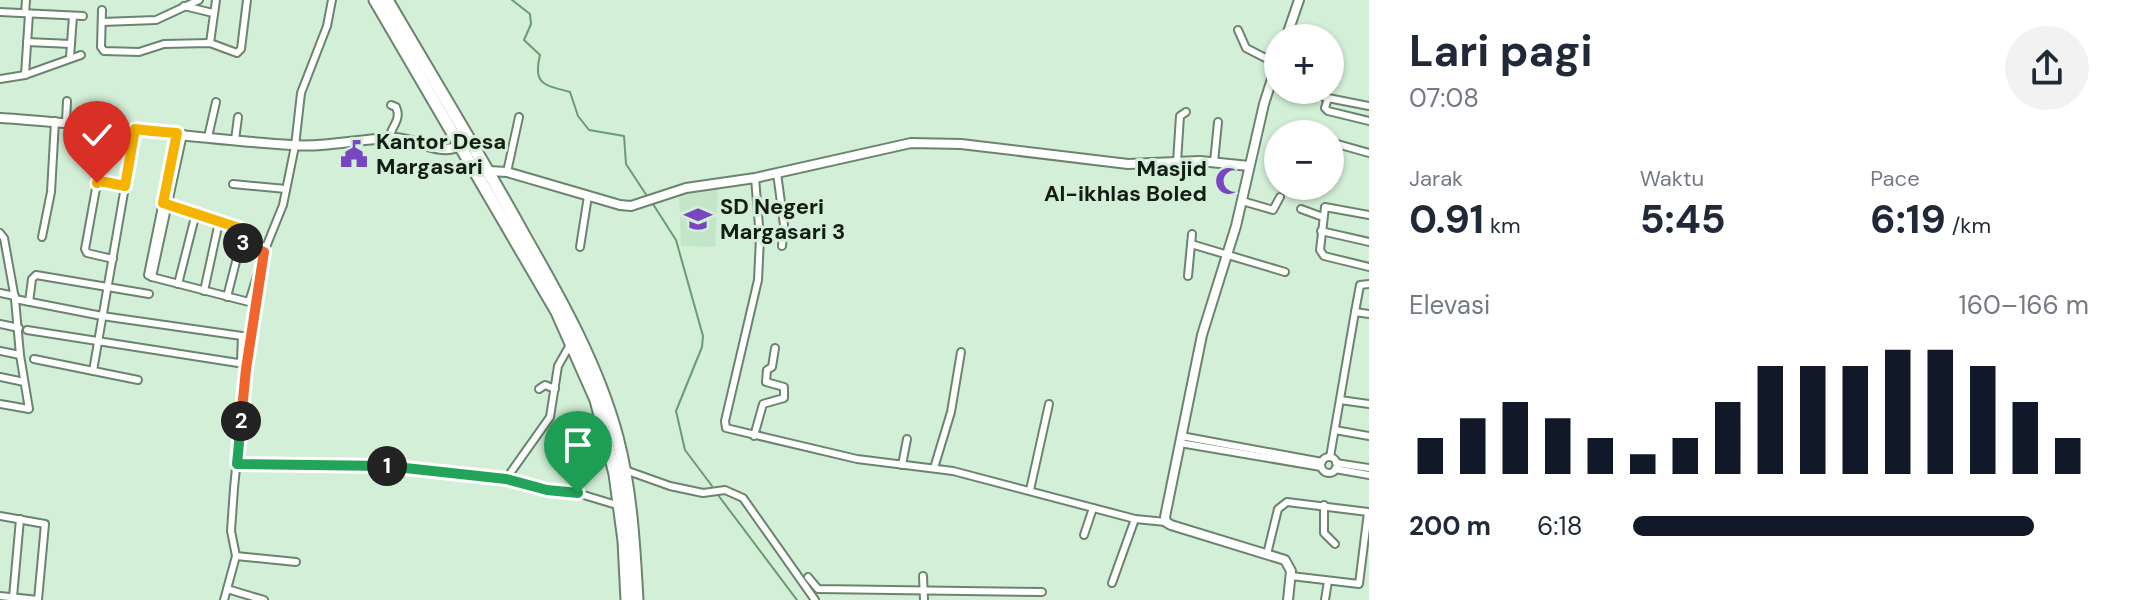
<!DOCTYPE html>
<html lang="id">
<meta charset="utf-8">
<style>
:root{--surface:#fff;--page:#f2f2f3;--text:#1f2937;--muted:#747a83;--accent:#111827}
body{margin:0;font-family:"DM Sans",sans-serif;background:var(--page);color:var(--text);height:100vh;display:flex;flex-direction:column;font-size:30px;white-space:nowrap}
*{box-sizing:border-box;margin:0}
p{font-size:26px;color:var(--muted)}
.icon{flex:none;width:44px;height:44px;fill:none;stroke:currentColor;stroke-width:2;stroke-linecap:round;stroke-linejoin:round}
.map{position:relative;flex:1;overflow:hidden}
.drawer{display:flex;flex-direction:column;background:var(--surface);width:760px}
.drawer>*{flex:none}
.fabs{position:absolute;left:1264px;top:24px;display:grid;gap:16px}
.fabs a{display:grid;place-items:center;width:80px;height:80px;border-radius:50%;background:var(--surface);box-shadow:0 2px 6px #0004;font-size:40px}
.pin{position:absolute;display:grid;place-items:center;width:68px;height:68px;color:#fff;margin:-82px -34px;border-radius:50% 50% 50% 0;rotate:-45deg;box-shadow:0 0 8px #0007}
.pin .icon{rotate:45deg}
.km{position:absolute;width:40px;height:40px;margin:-20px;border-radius:50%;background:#222;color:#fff;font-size:22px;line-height:40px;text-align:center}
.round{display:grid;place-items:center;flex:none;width:84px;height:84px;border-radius:42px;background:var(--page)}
.head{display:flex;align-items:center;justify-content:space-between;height:136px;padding:0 40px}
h1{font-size:44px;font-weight:700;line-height:60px}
.figures{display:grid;grid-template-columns:repeat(3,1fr);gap:12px;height:136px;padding:8px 40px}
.figures div{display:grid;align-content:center}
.figures b{font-size:40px;font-weight:700}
.figures small{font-size:22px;font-weight:400}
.figures p{font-size:22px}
.chart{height:224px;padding:16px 40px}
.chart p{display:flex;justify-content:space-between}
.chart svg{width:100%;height:144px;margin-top:8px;stroke:var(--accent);stroke-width:6}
ul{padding:0 40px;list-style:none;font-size:26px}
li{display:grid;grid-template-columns:128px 96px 1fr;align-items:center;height:60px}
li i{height:20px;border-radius:10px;background:var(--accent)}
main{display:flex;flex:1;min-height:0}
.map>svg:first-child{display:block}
.built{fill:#c3e6c8}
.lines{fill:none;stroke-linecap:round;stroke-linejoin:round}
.stream{stroke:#699c72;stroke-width:2}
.minor-casing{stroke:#6b846e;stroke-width:10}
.tertiary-casing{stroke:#6b846e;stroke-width:12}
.trunk-casing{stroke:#6b846e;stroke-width:15}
.minor{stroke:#fff;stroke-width:6}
.tertiary{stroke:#fff;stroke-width:8}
.trunk{stroke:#fff;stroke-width:11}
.split-1-casing{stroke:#fff;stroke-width:16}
.split-2-casing{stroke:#fff;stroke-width:16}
.split-3-casing{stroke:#fff;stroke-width:16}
.split-4-casing{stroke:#fff;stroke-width:16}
.split-5-casing{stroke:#fff;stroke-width:16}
.split-1{stroke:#22a559;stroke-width:10}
.split-2{stroke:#22a559;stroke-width:10}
.split-3{stroke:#f0652b;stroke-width:10}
.split-4{stroke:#f5b400;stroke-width:10}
.split-5{stroke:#f5b400;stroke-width:10}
.labels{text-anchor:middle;stroke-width:6;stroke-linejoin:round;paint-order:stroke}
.poi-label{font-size:22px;font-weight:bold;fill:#131d14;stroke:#d3efd7;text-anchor:start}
</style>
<main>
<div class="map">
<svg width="1369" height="600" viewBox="0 0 1369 600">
<rect width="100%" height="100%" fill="#d3efd7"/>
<path class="built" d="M718,188L715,247L681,246L679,192Z"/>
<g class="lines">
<g class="stream">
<path d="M512,0L530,14L531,24L524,40L540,55C532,87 547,85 570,92L578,116L589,130L624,136L626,164L647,196"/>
<path d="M651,201L676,240L703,336L702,347L676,411L685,450L712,486"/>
<path d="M718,495L797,600"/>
</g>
<g class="minor-casing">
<g id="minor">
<path d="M184,6L213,13"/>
<path d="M102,10L101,47L104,51L139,52L164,44L210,43L237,53L241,49L247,0"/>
<path d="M0,12L83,16"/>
<path d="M25,13L26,0"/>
<path d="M102,22L156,20L199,0"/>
<path d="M1238,30L1246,48L1277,64"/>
<path d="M27,42L71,44"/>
<path d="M210,43L216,0"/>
<path d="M70,57L73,16"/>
<path d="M25,75L29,14"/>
<path d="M0,79L25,75L81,55"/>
<path d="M1301,90L1328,98L1369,106"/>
<path d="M1328,98L1325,108L1328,111L1369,121"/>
<path d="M66,122L67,101"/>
<path d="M208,137L216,102"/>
<path d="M389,139C391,126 402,120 396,107L391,105"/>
<path d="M235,140L238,117"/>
<path d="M1330,142L1369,153"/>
<path d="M1177,162L1180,116L1186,112"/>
<path d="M1214,162L1218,122"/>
<path d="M507,172L519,117"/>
<path d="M777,173L784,225L782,246"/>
<path d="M755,178L760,238L758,280L725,421L726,428L857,459L953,471L1135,519L1166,522"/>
<path d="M233,184L286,189"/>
<path d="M1242,201L1273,210L1280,197"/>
<path d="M163,203L241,230V242L227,297"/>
<path d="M1301,209L1323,217"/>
<path d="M1369,215L1325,207L1320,250L1324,256L1369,267"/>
<path d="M1321,231L1369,242"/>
<path d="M0,233L4,238L15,299"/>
<path d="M42,237L51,192L55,121"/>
<path d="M241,242L264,252"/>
<path d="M1191,244L1285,272"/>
<path d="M580,247L588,196"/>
<path d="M113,259L87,253L85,249L97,183L100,181L125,186"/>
<path d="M1188,276L1192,234"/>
<path d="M152,277L249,302L258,273"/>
<path d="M152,277L148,275L177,133"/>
<path d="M152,277L183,134"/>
<path d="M178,284L196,213"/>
<path d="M204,291L219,222"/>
<path d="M0,293L15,296"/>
<path d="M29,302L32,279L36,275L149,294"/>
<path d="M1355,312L1360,285L1369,284"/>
<path d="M0,324L19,328"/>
<path d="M0,351L20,355L15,299L102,316L242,336L241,361L238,363L27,330"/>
<path d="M34,359L138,380"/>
<path d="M93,371L135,129"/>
<path d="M0,377L24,382"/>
<path d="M539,389L545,385L555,389"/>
<path d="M1340,400L1369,404"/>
<path d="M0,404L29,409L20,355"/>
<path d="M1335,430L1369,436"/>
<path d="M754,436L763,404L784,398V387L766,382L767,370L772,367L775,348"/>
<path d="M1181,436L1322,462"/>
<path d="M1180,443L1321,467"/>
<path d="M1330,457L1355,312L1369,314"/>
<circle cx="1329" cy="465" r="8"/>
<path d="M1336,463L1369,468"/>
<path d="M237,464L380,465L429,470L506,479L547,490H567L620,506"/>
<path d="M902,465L907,439"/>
<path d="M934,468L951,412L961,352"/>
<path d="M1335,469L1369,475"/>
<path d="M625,470L670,486L703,493L725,490L743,498L815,600"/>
<path d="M506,479L550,417L558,366L571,343"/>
<path d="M1030,490L1049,404"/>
<path d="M1324,505V533L1335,544"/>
<path d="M0,516L45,524L38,600"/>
<path d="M1084,535L1093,508"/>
<path d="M1267,554L1278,509L1287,502L1368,512L1359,584L1291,576"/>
<path d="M236,556L296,562"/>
<path d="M923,576L924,600"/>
<path d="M808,577L818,589L1042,592"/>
<path d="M1112,583L1135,519"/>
<path d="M227,589L264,600"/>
<path d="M0,596L38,600"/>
<path d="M13,597L20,519"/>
<path d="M224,600L236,556L231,531L234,488L246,369L264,252L283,205L295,146L301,93L327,26L332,0"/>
<path d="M1325,600L1328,581"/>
</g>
</g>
<g class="tertiary-casing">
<g id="tertiary">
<path d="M1286,38L1299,0"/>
<path d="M1278,60L1264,104L1236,226L1202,335L1165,517L1166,522L1171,525L1285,560L1291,571L1288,600"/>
<path d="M0,118C98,124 194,139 292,145C327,148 361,138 395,138C418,139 438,156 460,146"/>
<path d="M488,171L507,172L620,205L631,206L686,188L755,178L911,143L961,144L1128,164L1200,161L1249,166"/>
</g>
</g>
<g class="trunk-casing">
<g id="trunk">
<path d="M375,0L557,312L596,400L615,474L624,541L627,600"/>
<path d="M387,0C433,79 481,157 525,237C561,300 598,366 617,437C631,490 634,545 637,600"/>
</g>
</g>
<use href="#minor" class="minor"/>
<use href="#tertiary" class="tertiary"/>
<use href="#trunk" class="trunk"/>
</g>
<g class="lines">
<g class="split-1-casing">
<path id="split-1" d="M387,466L506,479L547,490L578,493"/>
</g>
<g class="split-2-casing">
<path id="split-2" d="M241,421L237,464L387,466"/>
</g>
<g class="split-3-casing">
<path id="split-3" d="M241,421L246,369L264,252L243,243"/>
</g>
<g class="split-4-casing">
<path id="split-4" d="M152,131L177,133L163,203L239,228L243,243"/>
</g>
<g class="split-5-casing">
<path id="split-5" d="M97,183L100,181L125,186L135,129L152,131"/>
</g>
<use href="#split-1" class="split-1"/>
<use href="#split-2" class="split-2"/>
<use href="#split-3" class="split-3"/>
<use href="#split-4" class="split-4"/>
<use href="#split-5" class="split-5"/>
</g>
<defs>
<g id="civic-bare" transform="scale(2.16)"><path d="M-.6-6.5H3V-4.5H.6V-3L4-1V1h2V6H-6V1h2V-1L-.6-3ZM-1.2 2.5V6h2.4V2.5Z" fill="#7846be" stroke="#d3efd7" stroke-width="2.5" paint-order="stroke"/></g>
<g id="mosque-bare" transform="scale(2.16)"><path d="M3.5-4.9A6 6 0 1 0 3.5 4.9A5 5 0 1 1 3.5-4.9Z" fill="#7846be" stroke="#d3efd7" stroke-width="2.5" paint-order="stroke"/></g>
<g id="school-bare" transform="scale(2.16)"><path d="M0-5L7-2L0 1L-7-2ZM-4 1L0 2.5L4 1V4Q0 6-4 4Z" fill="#7846be" stroke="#d3efd7" stroke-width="2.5" paint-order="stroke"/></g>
</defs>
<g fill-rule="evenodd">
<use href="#civic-bare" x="354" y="154"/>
<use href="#mosque-bare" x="1229" y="181"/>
<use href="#school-bare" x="698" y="219"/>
</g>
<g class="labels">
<g class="poi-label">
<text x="376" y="149">Kantor Desa<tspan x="376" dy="25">Margasari</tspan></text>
<text x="1207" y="176" text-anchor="end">Masjid<tspan x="1207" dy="25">Al-ikhlas Boled</tspan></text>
<text x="720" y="214">SD Negeri<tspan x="720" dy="25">Margasari 3</tspan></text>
</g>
</g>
</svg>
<div class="fabs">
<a>+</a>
<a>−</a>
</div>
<div class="pin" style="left:578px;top:493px;background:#1e9e55"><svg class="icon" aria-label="arrive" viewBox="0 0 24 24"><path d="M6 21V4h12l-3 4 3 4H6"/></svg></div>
<div class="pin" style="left:97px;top:183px;background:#d93025"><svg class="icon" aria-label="check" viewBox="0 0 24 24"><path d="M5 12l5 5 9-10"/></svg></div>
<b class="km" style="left:387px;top:466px">1</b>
<b class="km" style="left:241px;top:421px">2</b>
<b class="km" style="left:243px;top:243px">3</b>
</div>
<section class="drawer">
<div class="head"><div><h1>Lari pagi</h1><p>07:08</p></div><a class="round"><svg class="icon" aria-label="share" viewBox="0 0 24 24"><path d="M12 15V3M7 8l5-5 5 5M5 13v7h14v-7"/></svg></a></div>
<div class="figures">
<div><p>Jarak</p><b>0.91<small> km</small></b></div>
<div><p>Waktu</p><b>5:45</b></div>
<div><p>Pace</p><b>6:19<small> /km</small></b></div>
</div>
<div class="chart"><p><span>Elevasi</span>160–166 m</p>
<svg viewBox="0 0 160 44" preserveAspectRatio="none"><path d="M5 44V33M15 44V27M25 44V22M35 44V27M45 44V33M55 44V38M65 44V33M75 44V22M85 44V11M95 44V11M105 44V11M115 44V6M125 44V6M135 44V11M145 44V22M155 44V33"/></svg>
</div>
<ul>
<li><b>200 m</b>6:18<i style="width:88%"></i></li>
</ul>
</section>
</main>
